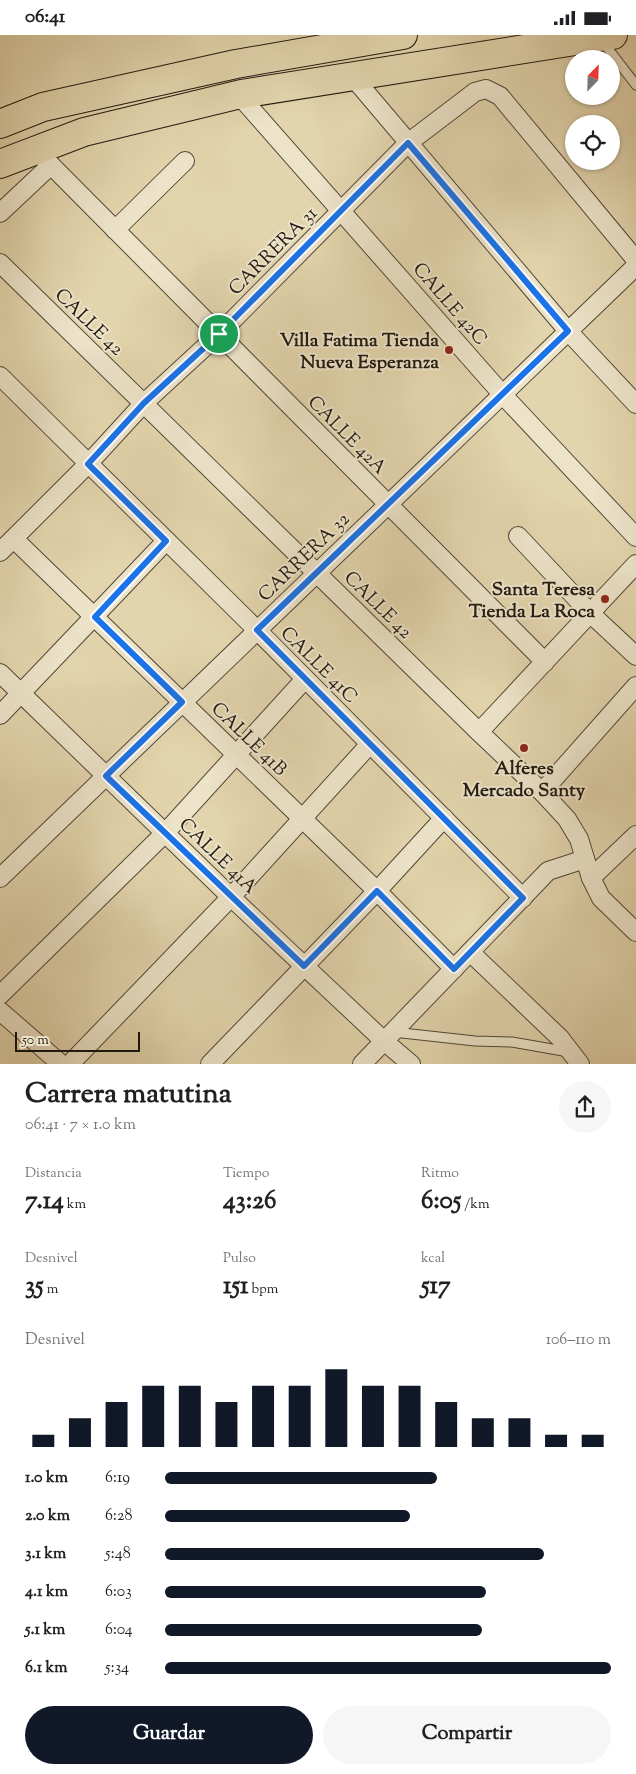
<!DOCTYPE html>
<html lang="es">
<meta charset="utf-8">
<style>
:root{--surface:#fff;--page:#f6f6f6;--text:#202124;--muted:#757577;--accent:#111827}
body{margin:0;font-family:"Sorts Mill Goudy",serif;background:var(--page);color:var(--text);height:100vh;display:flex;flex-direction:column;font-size:19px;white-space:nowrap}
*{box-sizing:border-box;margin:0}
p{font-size:16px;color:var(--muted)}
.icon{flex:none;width:28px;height:28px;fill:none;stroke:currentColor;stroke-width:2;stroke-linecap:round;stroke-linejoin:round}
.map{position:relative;height:1029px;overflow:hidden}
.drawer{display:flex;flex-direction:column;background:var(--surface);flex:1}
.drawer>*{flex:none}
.needle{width:32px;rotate:23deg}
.fabs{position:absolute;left:565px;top:15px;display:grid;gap:10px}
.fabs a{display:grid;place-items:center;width:55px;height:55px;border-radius:50%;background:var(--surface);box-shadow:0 1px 4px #0004;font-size:25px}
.scale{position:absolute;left:15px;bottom:12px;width:125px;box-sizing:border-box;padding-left:5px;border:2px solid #221a11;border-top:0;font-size:14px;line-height:18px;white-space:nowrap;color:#221a11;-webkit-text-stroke:4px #ece3c9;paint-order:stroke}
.pin{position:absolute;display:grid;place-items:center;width:42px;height:42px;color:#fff;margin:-21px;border:2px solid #fff;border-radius:50%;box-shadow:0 1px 5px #0007}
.round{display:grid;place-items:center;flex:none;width:52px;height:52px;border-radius:26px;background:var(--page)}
.overview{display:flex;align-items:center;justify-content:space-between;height:85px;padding:0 25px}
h1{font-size:28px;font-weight:700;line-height:38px}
.figures{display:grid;grid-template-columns:repeat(3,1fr);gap:8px;height:85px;padding:5px 25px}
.figures div{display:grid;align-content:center}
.figures b{font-size:25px;font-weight:700}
.figures small{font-size:14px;font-weight:400}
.figures p{font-size:14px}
.chart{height:140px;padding:10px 25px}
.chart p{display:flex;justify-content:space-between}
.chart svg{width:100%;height:90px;margin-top:5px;stroke:var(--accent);stroke-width:6}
.button{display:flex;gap:10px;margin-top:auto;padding:10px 25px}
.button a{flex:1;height:58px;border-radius:30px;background:var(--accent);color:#fff;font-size:20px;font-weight:700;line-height:58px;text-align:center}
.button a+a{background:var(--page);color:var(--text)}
ul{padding:0 25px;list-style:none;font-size:16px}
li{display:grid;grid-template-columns:80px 60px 1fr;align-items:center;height:38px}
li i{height:12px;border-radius:6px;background:var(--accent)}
.status{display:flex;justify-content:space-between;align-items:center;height:35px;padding:0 25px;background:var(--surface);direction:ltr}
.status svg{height:14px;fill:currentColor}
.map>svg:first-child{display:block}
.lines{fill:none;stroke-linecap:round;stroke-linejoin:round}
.service-casing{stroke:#524838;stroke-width:11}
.minor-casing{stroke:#524838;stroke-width:20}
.trunk-casing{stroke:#221a11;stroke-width:30}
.service{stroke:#ece3c9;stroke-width:9}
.minor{stroke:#ece3c9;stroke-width:18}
.trunk{stroke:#e2d4ac;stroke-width:28}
.route-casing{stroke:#fff;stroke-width:10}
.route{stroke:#1a73e8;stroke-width:6}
.poi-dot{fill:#8f2418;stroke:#ece3c9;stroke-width:2}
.labels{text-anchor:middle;stroke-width:4;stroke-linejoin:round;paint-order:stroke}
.street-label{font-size:19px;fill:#221a11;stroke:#ece3c9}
.poi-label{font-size:19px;font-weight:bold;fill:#221a11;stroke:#ece3c9;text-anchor:end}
</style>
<div class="status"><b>06:41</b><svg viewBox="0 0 49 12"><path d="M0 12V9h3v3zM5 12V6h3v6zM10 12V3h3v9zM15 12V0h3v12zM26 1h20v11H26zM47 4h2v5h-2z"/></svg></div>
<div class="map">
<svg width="636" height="1029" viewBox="0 0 636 1029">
<rect width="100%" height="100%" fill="#e2d4ac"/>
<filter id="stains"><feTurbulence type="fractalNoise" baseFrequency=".004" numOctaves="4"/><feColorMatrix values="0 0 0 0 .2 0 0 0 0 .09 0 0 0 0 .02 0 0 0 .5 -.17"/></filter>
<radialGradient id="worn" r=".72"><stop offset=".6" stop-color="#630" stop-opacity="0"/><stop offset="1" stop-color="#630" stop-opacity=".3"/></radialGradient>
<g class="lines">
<g class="service-casing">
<g id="service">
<path d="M602,6L636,50"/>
<path d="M393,997L475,1006L512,1007L569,1017"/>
</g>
</g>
<g class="minor-casing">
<g id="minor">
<path d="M352,41L568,296L636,369"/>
<path d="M238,59L502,359L636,502"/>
<path d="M37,116L545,627"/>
<path d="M0,178L51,130"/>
<path d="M115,195L185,126"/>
<path d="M0,228L479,697L542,757L567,784L579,804L591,843L601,863L636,897"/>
<path d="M0,341L257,595L523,863"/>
<path d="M518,501L590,578L636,621"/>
<path d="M14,504L377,856L454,934"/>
<path d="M0,517L88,429L144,368L219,299L408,108L475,57L486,54L500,61L636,225"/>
<path d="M0,638L231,862L384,1006L411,1029"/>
<path d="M0,680L166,506"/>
<path d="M479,697L636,529"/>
<path d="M542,757L636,651"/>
<path d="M0,843L636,231"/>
<path d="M591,843L636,800"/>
<path d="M470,917L560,1003L580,1029"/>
<path d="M0,960L165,798L305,644"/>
<path d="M0,976L61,1029"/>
<path d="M70,1029L231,862L370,709"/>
<path d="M210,1029L377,856L444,783"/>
<path d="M362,1029L548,836L585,824"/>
</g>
</g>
<g class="trunk-casing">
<g id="trunk">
<path d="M0,89L43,72L236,29L403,0"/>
<path d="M0,129L84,97L241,59L613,0"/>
</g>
</g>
<use href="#service" class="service"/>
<use href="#minor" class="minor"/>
<use href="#trunk" class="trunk"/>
</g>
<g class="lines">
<g class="route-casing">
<path id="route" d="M408,108L568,296L257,595L523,863L454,934L377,856L304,931L106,741L182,667L95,582L166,506L88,429L144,368L219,299Z"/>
</g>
<use href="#route" class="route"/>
</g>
<g class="poi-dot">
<circle cx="449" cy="315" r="5"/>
<circle cx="605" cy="564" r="5"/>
<circle cx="524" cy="713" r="5"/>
</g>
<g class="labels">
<g class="street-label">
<text transform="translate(272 215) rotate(-45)" y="7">CARRERA 31</text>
<text transform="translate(451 268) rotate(49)" y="7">CALLE 42C</text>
<text transform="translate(90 286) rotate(44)" y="7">CALLE 42</text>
<text transform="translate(348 399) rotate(45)" y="7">CALLE 42A</text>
<text transform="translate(303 521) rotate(-44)" y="7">CARRERA 32</text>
<text transform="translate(379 569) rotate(45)" y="7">CALLE 42</text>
<text transform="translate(320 629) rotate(45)" y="7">CALLE 41C</text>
<text transform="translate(250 703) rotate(44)" y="7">CALLE 41B</text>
<text transform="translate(219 820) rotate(44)" y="7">CALLE 41A</text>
</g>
<g class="poi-label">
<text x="439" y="311">Villa Fatima Tienda<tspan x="439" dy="22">Nueva Esperanza</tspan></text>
<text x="595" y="560">Santa Teresa<tspan x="595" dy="22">Tienda La Roca</tspan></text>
<text x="524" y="739" text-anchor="middle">Alferes<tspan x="524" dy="22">Mercado Santy</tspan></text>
</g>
</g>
<rect width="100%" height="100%" filter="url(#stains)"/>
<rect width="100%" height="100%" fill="url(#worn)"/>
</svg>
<div class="fabs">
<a><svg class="needle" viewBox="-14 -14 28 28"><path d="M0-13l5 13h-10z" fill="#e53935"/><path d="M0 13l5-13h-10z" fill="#757577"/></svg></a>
<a><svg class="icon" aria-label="locate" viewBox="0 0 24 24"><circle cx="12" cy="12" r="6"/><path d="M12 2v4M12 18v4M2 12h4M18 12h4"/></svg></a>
</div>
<div class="scale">50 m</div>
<div class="pin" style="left:219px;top:299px;background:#1e9e55"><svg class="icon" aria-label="arrive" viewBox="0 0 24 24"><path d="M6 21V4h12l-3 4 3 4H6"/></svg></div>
</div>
<section class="drawer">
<div class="overview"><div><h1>Carrera matutina</h1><p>06:41 · 7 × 1.0 km</p></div><a class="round"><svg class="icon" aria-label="share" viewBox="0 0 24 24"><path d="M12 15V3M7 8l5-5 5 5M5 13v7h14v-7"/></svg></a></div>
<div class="figures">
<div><p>Distancia</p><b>7.14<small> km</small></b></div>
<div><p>Tiempo</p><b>43:26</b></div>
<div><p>Ritmo</p><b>6:05<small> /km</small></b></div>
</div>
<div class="figures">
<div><p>Desnivel</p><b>35<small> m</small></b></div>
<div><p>Pulso</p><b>151<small> bpm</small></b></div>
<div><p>kcal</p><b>517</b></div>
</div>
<div class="chart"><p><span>Desnivel</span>106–110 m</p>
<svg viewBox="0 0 160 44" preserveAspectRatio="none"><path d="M5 44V38M15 44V30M25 44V22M35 44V14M45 44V14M55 44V22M65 44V14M75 44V14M85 44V6M95 44V14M105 44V14M115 44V22M125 44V30M135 44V30M145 44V38M155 44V38"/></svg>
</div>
<ul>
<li><b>1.0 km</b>6:19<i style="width:61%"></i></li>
<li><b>2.0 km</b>6:28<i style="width:55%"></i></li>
<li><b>3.1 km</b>5:48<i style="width:85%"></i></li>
<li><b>4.1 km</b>6:03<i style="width:72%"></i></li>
<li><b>5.1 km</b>6:04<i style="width:71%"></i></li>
<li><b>6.1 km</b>5:34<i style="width:100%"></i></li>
</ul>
<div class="button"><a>Guardar</a><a>Compartir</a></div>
</section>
